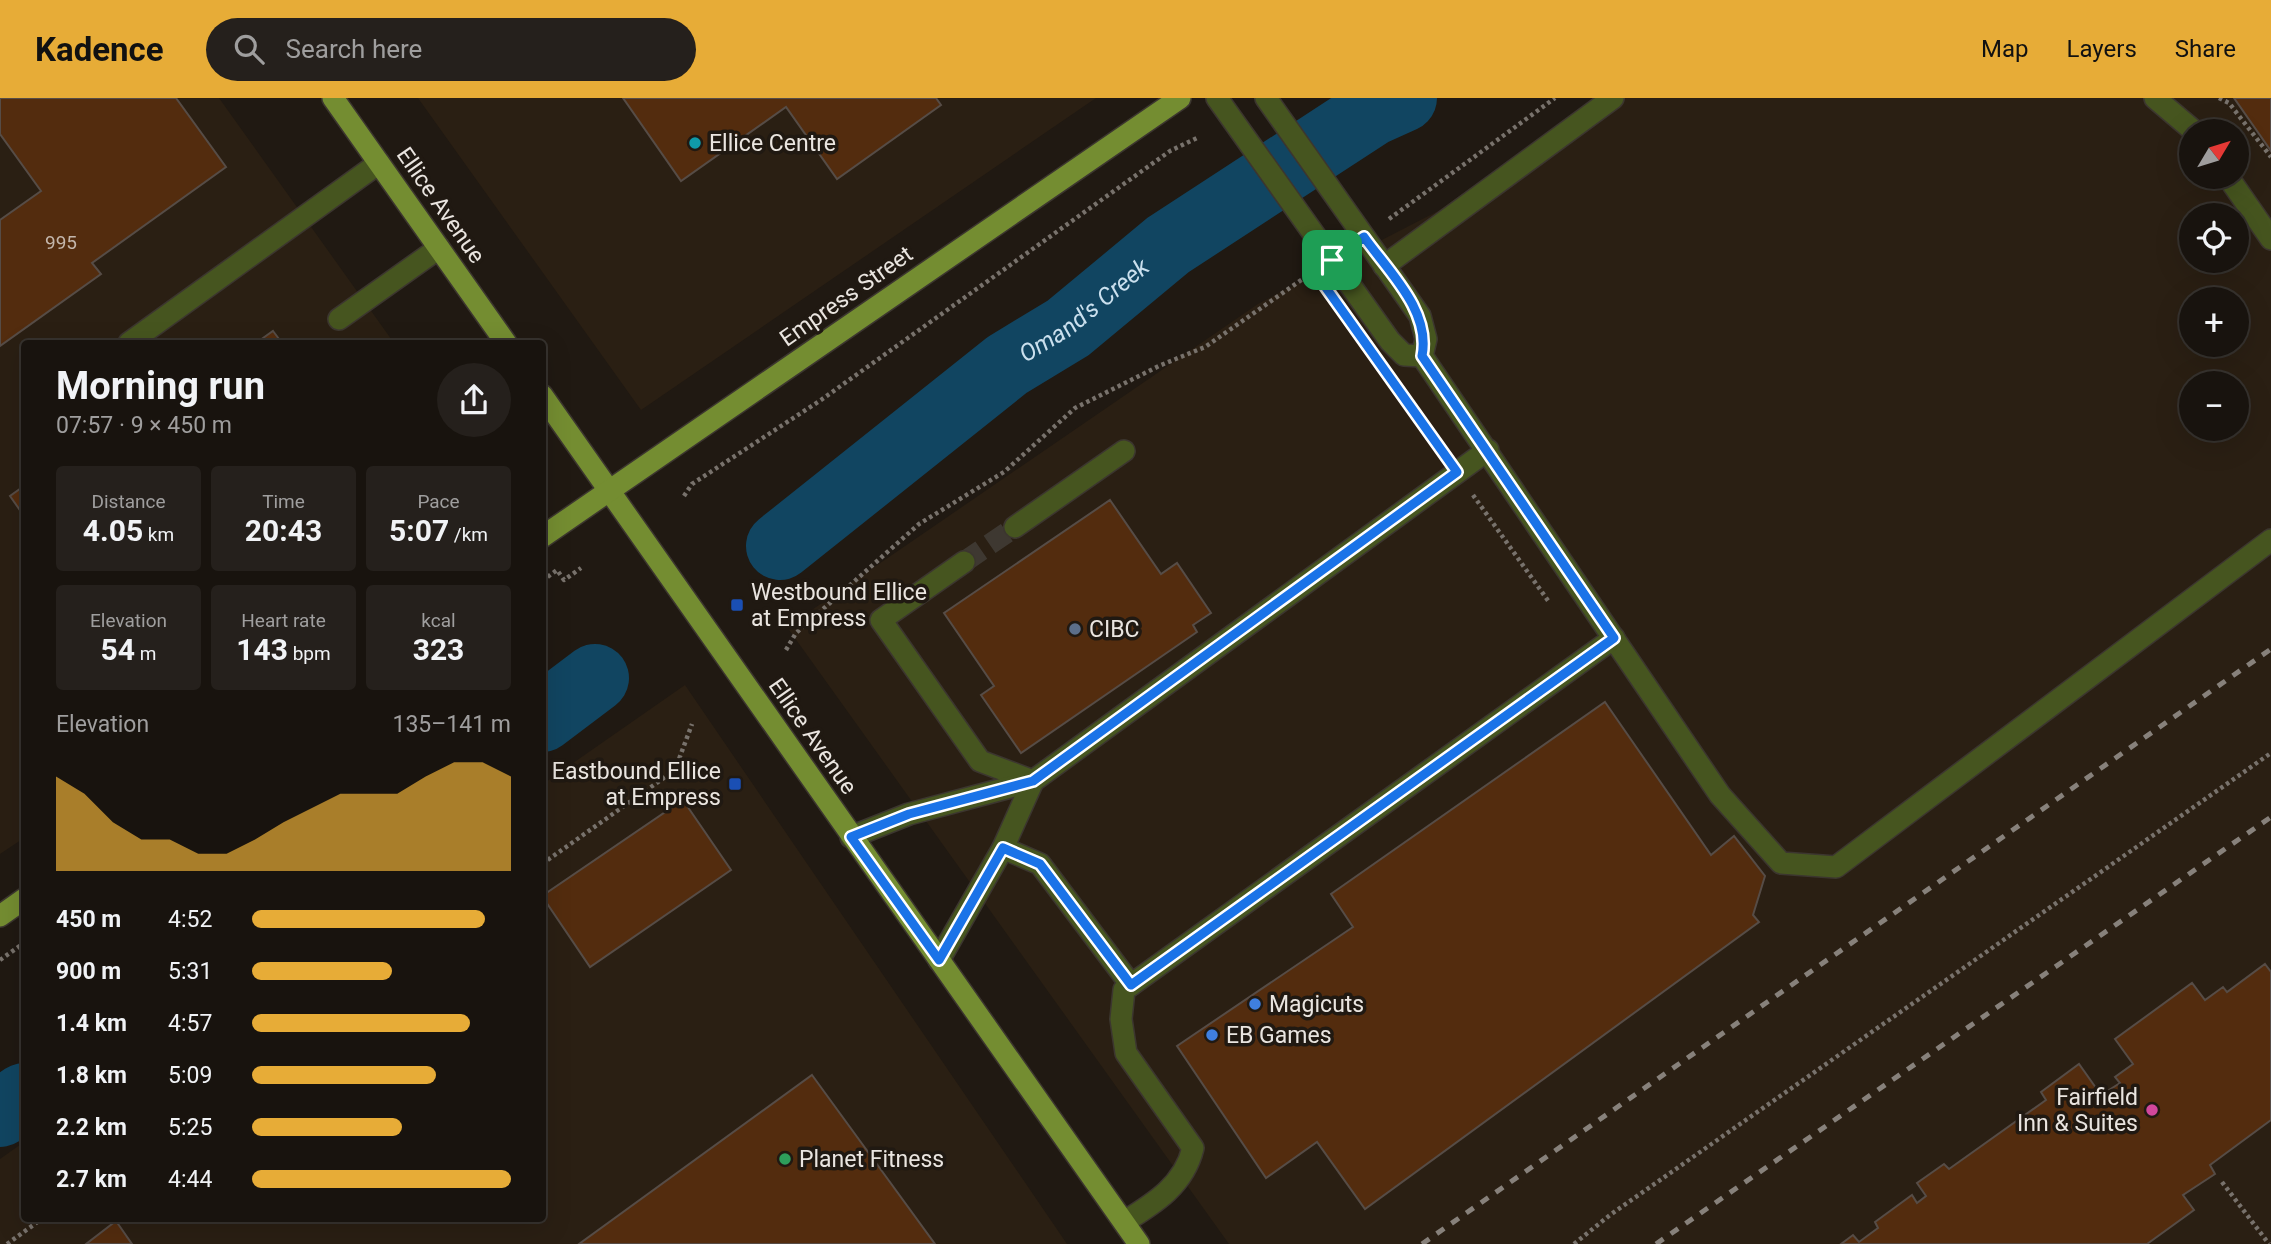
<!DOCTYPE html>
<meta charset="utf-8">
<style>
:root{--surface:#18130e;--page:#25201c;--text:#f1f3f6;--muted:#9f9e9e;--line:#36322e;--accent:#e7ac37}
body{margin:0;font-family:Roboto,sans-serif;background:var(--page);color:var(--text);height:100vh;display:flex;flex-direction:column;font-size:26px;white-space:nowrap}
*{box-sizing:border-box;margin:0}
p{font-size:23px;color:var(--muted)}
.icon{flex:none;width:38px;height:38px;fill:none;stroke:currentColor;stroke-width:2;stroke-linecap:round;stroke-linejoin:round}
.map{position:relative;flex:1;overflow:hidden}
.sheet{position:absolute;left:21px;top:242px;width:525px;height:882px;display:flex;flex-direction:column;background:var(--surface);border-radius:7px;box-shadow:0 7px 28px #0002,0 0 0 2px var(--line)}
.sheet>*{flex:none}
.needle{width:46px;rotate:52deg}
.tools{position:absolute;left:2179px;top:21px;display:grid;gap:14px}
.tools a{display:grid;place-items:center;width:70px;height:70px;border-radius:50%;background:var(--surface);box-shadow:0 7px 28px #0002,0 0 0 2px var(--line);font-size:35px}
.pin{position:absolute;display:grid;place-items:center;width:60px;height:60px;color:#fff;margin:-30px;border-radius:14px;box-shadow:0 4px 10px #0006}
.round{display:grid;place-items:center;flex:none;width:74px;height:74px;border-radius:37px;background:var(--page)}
.head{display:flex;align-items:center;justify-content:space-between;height:119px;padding:0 35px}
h1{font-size:38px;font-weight:700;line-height:52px}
.stats{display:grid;grid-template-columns:repeat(3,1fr);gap:10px;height:119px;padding:7px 35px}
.stats div{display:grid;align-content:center;border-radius:7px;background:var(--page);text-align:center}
.stats b{font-size:30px;font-weight:700}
.stats small{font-size:19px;font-weight:400}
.stats p{font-size:19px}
.chart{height:196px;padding:14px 35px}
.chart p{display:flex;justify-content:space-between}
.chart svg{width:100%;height:126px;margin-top:7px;fill:var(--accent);opacity:.7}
ul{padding:0 35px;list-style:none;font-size:23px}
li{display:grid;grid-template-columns:112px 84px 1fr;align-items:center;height:52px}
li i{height:18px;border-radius:9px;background:var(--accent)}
header{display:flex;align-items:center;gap:42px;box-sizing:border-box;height:98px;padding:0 35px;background:var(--accent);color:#111}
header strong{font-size:33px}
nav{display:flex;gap:38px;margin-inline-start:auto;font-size:24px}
.search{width:490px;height:63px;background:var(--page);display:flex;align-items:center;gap:18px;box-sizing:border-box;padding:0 24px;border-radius:38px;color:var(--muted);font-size:26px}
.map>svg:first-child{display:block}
.built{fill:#2a1f13;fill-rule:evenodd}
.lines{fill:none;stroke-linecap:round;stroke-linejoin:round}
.river{stroke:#114561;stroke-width:68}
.building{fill:#532c0e;stroke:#564c46;stroke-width:2}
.minor-tunnel{stroke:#3e3831;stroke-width:21;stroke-dasharray:21 10;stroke-linecap:butt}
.minor-casing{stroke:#3c362f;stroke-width:24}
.major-casing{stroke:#3c362f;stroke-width:24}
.path{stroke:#78726c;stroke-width:4.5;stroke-dasharray:3.5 3.5;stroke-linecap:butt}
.minor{stroke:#46551f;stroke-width:21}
.major{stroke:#748d31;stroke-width:21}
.rail{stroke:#87817b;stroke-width:5;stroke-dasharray:9 9;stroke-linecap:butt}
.route-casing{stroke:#fff;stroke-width:14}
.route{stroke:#1a73e8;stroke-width:9}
.culture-dot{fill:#0f9aa8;stroke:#201912;stroke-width:2.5}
.transit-dot{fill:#1a4fb4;stroke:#201912;stroke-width:2.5}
.service-dot{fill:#5c6f8a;stroke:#201912;stroke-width:2.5}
.shop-dot{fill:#3f7fe0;stroke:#201912;stroke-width:2.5}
.hotel-dot{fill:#d1479c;stroke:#201912;stroke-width:2.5}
.leisure-dot{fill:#2e9e5b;stroke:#201912;stroke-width:2.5}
.labels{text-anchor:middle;stroke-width:7;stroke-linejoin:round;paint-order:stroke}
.number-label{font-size:19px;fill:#c4b7ac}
.poi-label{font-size:23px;fill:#eae5e0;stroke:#201912;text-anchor:start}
.street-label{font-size:23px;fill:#eae5e0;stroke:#201912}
.water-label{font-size:24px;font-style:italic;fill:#cbe0ee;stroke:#201912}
</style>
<header>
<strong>Kadence</strong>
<div class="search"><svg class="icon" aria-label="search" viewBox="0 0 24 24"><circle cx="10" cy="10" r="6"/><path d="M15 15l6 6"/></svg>Search here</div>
<nav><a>Map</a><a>Layers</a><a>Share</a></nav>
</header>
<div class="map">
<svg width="2271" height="1146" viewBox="0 0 2271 1146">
<rect width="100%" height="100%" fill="#201912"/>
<g class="built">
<path d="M0,0H219L394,245H24V740L0,756Z"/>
<path d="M418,0H1096L641,312Z"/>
<path d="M1598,0H2271V1146H1229L787,529L1258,206L1438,113ZM2191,33H2236V79H2191ZM2191,117H2236V163H2191ZM2191,201H2236V247H2191ZM2191,285H2236V331H2191Z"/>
<path d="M685,587L1067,1146H0V1061L24,1044V1120H542L543,686Z"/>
</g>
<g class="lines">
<g class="river">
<path id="s1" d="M780,448L1007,267L1068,230L1168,147L1372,14L1403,0"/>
<path d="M542,620L595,580"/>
<path d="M0,1015L24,999"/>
</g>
</g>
<g class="building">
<path d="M0,0H176L226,69L92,165L101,176L0,248V122L41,93L0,36Z"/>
<path d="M623,0H936L941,7L837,81L786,9L681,83Z"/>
<path d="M2234,0H2271V53Z"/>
<path d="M273,233L282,245H256Z"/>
<path d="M24,388V418L10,398Z"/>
<path d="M1110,402L1161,476L1177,465L1211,515L1193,527L1197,534L1021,655L981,597L994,588L944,515Z"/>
<path d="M1605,604L1711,757L1734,738L1765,778L1753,817L1759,824L1365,1111L1317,1044L1266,1080L1177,948L1353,829L1331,796Z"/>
<path d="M683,702L731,772L590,869L542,798Z"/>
<path d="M2265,866L2271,874V1022L2210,1067L2215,1076L2183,1097L2194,1112L2147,1146H1841L1853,1137L1859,1144L1878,1130L1875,1124L1912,1097L1917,1105L1926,1098L1917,1085L1944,1066L1949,1071L2046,1002L2041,994L2079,966L2101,997L2120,985L2115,979L2133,966L2115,941L2192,885L2205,902L2223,889L2227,894Z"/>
<path d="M812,977L935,1146H579Z"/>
<path d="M116,1123L132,1146H86Z"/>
</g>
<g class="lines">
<path class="minor-tunnel" d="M964,464L1015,429"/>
<g class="minor-casing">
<g id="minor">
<path d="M1217,0L1390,243L1404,257L1422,258"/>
<path d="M1266,0L1420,218L1426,241L1422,258L1720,697L1781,765L1836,769L2271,442"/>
<path d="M2155,0L2194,33"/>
<path d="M2228,79L2271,141"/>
<path d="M1384,168L1613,0"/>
<path d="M339,221L439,150"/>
<path d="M129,245L379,65"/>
<path d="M1015,429L1124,353"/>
<path d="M964,464L881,522L980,663L1033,683"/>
<path d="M851,739L909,716L1033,683L1488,352"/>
<path d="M1003,750L1040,766L1131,887"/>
<path d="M939,862L1003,750L1033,683"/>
<path d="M1124,1124C1155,1105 1184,1087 1193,1050L1126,955L1121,921L1124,892L1614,540"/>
</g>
</g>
<g class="major-casing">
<g id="major">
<path d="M333,0L506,245"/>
<path d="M542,297L1139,1146"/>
<path d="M542,439L1180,0"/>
<path d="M0,818L24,801"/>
</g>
</g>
<g class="path">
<path d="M2219,0L2229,5L2271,59"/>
<path d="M1389,121L1555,0"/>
<path d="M1394,285L1440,350"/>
<path d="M1473,397L1549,504"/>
<path d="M684,398L692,386L821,302L1170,53L1199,39"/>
<path d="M542,483L557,472L564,482L581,470"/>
<path d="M786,552L796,535L919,426L1004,374L1075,310L1161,267L1205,249L1307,178"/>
<path d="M542,766L675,672L692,626"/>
<path d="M0,862L24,845"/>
<path d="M2222,1084L2269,1146"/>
<path d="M7,1146L43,1120"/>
<path d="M1574,1146L1610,1117L2271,655"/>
</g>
<use href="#minor" class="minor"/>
<use href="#major" class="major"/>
<g class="rail">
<path d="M1422,1146L2271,551"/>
<path d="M1656,1146L2271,719"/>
</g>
</g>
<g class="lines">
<g class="route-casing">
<path id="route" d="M1364,139C1389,174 1431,213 1422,258L1614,540L1131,887L1040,766L1003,750L939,862L851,739L909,716L1033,683L1457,374L1314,173Z"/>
</g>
<use href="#route" class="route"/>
</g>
<circle class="culture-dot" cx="695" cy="45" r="7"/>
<g class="transit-dot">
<rect x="730" y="500" width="14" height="14" rx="3.5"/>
<rect x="728" y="679" width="14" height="14" rx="3.5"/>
</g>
<circle class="service-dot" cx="1075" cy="531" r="7"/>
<g class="shop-dot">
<circle cx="1255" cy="906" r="7"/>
<circle cx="1212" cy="937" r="7"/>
</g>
<circle class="hotel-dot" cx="2152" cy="1012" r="7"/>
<circle class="leisure-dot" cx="785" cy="1061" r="7"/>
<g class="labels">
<g class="number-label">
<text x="61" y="151">995</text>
</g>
<g class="poi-label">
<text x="709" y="53">Ellice Centre</text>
<text x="751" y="502">Westbound Ellice<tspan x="751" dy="26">at Empress</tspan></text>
<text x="1089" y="539">CIBC</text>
<text x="721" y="681" text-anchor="end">Eastbound Ellice<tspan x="721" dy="26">at Empress</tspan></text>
<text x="1269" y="914">Magicuts</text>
<text x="1226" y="945">EB Games</text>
<text x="2138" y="1007" text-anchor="end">Fairfield<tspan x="2138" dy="26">Inn &amp; Suites</tspan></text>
<text x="799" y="1069">Planet Fitness</text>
</g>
<g class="street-label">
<text transform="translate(441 107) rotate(55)" y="8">Ellice Avenue</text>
<text transform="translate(846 198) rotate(-35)" y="8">Empress Street</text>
<text transform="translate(813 638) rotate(55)" y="8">Ellice Avenue</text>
</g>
<g class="water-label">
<text dy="8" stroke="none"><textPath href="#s1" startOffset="385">Omand's Creek</textPath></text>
</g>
</g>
</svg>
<div class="tools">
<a><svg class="needle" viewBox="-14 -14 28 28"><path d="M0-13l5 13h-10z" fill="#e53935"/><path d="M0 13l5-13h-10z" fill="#9f9e9e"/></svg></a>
<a><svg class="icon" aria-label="locate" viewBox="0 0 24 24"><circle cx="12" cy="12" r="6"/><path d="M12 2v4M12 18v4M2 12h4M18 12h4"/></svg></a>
<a>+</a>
<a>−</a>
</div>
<div class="pin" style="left:1332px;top:162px;background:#1e9e55"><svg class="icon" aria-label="arrive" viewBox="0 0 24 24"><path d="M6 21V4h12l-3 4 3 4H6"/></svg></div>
<section class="sheet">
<div class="head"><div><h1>Morning run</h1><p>07:57 · 9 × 450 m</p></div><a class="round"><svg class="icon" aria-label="share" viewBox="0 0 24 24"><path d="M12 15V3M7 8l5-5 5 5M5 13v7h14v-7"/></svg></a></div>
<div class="stats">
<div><p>Distance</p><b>4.05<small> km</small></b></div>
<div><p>Time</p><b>20:43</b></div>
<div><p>Pace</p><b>5:07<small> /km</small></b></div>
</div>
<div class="stats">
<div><p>Elevation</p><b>54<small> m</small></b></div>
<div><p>Heart rate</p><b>143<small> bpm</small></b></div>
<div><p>kcal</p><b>323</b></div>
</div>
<div class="chart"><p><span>Elevation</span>135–141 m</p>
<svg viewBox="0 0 160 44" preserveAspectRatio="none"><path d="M0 44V11L10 17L20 27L30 33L40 33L50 38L60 38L70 33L80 27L90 22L100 17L110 17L120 17L130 11L140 6L150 6L160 11V44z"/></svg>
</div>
<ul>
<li><b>450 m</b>4:52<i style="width:90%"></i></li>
<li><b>900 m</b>5:31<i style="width:54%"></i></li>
<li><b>1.4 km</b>4:57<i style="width:84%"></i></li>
<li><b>1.8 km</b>5:09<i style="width:71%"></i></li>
<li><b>2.2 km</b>5:25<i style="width:58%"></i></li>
<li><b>2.7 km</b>4:44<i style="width:100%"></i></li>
</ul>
</section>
</div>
